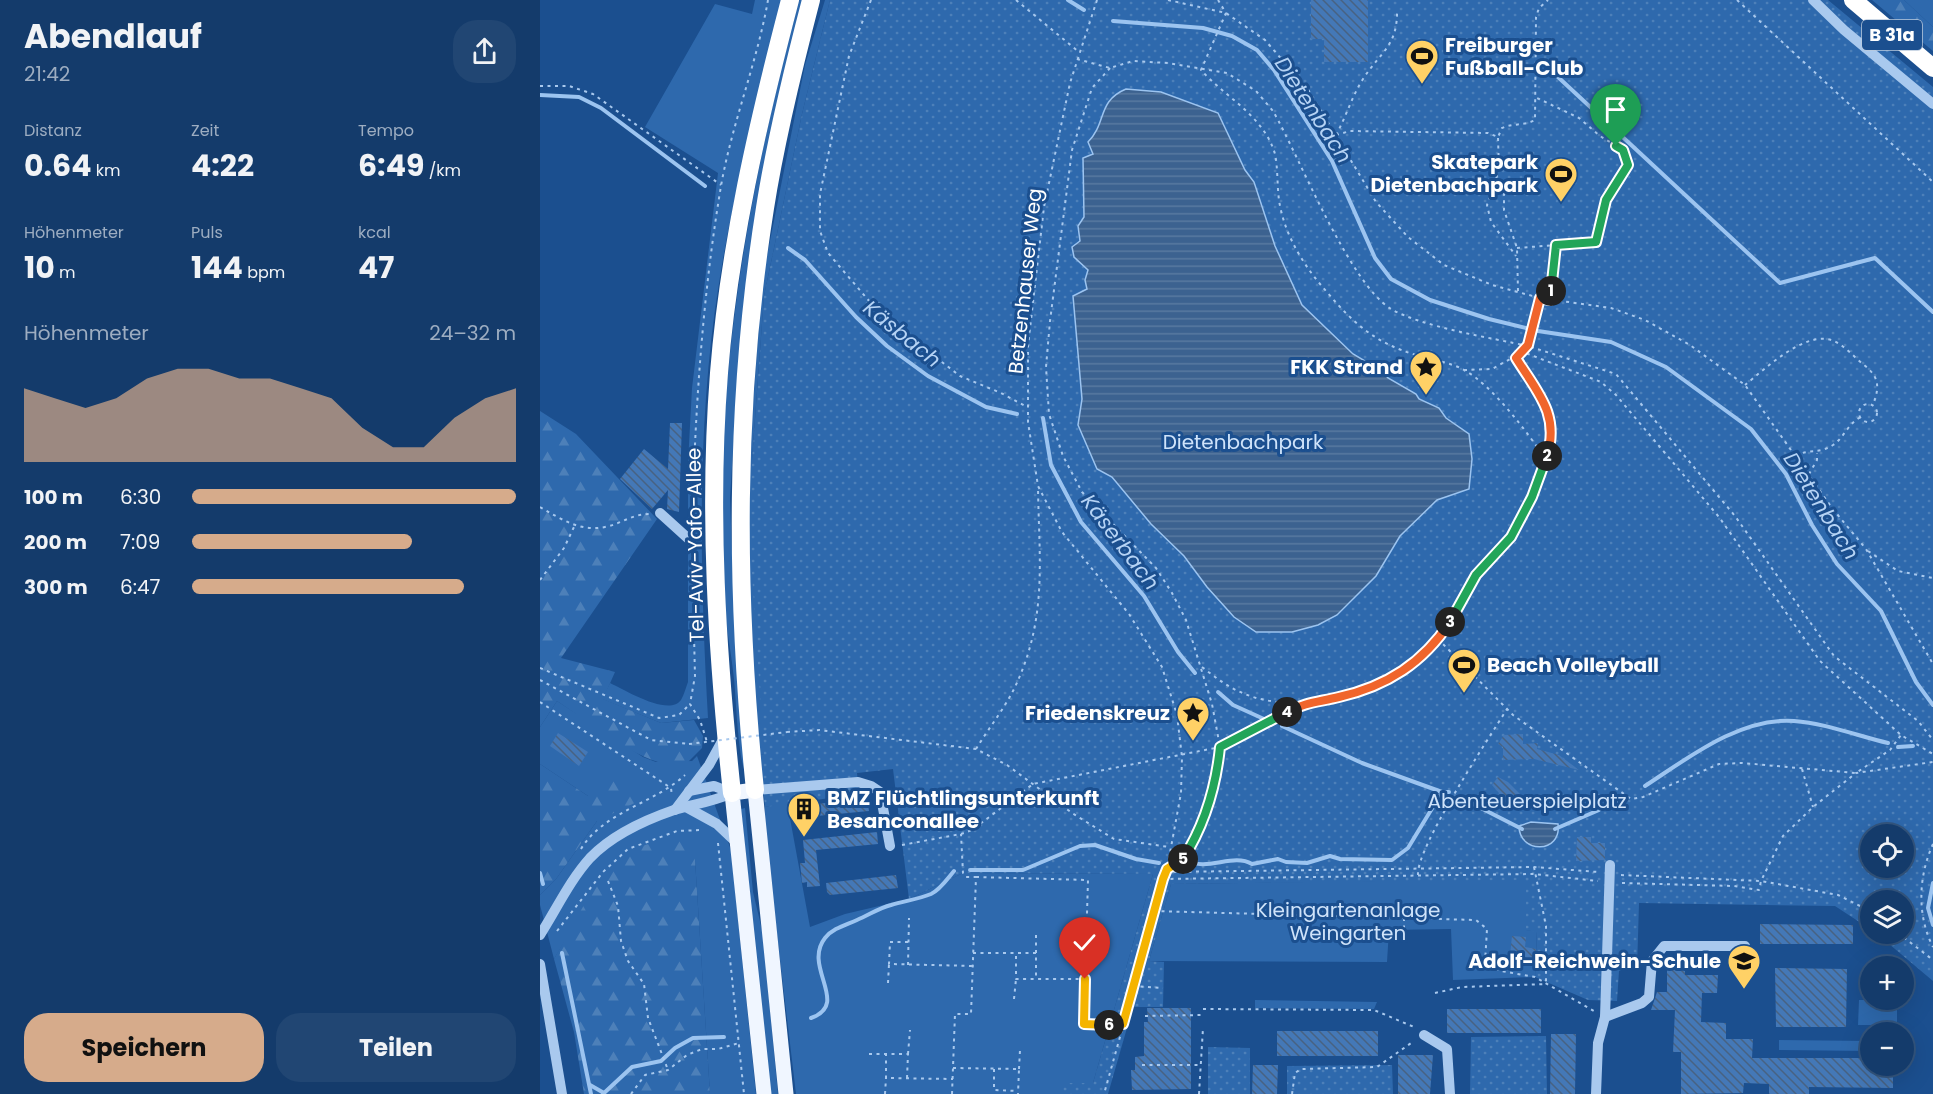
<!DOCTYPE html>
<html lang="de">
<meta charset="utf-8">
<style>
:root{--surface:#143b6b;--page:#214673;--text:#f1f3f6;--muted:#9dadc1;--line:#33557e;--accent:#d6ab8b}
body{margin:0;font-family:Poppins,sans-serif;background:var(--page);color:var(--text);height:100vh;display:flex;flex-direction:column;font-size:22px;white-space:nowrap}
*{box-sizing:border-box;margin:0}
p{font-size:20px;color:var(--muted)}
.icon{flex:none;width:33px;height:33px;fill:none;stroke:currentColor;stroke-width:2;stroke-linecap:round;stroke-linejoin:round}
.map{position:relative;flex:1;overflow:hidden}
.details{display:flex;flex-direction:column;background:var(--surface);width:540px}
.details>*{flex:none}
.tools{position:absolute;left:1320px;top:824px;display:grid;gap:12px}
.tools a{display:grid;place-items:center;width:54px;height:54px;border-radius:50%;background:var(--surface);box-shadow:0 6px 24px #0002,0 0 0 2px var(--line);font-size:30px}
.pin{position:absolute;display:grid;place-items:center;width:51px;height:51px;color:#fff;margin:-62px -26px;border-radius:50% 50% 50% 0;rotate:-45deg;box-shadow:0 0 6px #0007}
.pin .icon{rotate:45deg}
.km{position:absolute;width:30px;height:30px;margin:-15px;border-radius:50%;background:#222;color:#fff;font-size:16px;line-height:30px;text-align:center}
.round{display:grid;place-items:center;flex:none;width:63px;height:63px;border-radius:24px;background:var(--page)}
.summary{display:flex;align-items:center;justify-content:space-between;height:102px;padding:0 24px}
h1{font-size:33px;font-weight:700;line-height:45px}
.metrics{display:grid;grid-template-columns:repeat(3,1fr);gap:9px;height:102px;padding:6px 24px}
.metrics div{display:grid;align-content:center}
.metrics b{font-size:30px;font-weight:700}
.metrics small{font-size:16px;font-weight:400}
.metrics p{font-size:16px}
.chart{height:168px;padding:12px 24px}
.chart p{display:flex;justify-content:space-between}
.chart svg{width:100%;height:108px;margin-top:6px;fill:var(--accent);opacity:.7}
.button{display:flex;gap:12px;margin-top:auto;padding:12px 24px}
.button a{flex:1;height:69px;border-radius:24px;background:var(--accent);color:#111;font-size:24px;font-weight:700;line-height:69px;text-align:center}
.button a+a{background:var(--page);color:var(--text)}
ul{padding:0 24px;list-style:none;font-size:20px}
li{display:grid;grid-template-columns:96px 72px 1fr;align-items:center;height:45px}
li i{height:15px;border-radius:8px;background:var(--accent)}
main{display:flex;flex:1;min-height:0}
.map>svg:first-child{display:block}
.green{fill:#2e69ad}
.forest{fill:url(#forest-firs)}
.park{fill:url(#park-dots);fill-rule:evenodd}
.water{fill:url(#water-rules);stroke:#9cc4f0;stroke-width:1.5}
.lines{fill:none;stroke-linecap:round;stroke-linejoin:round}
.stream{stroke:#9cc4f0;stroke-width:4}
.building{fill:url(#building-back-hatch)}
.path{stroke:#a9c9ee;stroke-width:2;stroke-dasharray:3 4.5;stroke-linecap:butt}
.minor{stroke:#a9c9ee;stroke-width:10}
.major{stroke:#f0f6ff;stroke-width:15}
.highway{stroke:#fff;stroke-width:18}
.path-bridge{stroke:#a9c9ee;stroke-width:2;stroke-dasharray:3 4.5;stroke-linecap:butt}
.split-1-casing{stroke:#fff;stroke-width:12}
.split-2-casing{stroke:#fff;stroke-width:12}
.split-3-casing{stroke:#fff;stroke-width:12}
.split-4-casing{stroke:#fff;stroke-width:12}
.split-5-casing{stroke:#fff;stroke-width:12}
.split-6-casing{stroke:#fff;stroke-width:12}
.split-7-casing{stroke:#fff;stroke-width:12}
.split-1{stroke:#22a559;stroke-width:8}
.split-2{stroke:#f0652b;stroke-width:8}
.split-3{stroke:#22a559;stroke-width:8}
.split-4{stroke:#f0652b;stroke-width:8}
.split-5{stroke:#22a559;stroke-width:8}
.split-6{stroke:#f5b400;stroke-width:8}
.split-7{stroke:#f5b400;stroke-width:8}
.labels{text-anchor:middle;stroke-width:6;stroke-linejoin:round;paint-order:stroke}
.shield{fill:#1b4f8f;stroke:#bbcadd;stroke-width:1.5}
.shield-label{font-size:18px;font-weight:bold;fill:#fff}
.poi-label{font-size:20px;font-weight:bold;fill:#fff;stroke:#1b4f8f;text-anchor:end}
.street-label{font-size:20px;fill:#fff;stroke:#1b4f8f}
.park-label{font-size:20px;fill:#cfe3fa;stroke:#1b4f8f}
.water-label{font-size:21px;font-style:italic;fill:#b5d3f5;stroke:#1b4f8f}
</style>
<main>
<section class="details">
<div class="summary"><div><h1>Abendlauf</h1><p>21:42</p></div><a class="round"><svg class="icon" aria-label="share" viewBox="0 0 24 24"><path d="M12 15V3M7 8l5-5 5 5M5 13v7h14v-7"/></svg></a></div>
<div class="metrics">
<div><p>Distanz</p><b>0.64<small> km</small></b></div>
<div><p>Zeit</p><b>4:22</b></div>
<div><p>Tempo</p><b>6:49<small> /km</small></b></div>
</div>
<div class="metrics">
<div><p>Höhenmeter</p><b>10<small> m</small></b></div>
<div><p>Puls</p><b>144<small> bpm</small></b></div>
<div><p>kcal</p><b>47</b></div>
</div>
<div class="chart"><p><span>Höhenmeter</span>24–32 m</p>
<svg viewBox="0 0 160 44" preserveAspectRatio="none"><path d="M0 44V14L10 18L20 22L30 18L40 10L50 6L60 6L70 10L80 10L90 14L100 18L110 30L120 38L130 38L140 26L150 18L160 14V44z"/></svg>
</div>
<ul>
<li><b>100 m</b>6:30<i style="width:100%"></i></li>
<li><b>200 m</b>7:09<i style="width:68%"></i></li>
<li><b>300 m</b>6:47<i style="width:84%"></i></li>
</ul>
<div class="button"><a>Speichern</a><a>Teilen</a></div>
</section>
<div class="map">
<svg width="1393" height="1094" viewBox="0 0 1393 1094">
<defs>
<pattern id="forest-firs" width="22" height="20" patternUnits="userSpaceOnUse" patternTransform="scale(1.5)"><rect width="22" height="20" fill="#2e69ad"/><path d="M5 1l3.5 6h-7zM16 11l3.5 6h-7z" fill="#4d80b9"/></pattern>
<pattern id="park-dots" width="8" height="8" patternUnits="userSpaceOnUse" patternTransform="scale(1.5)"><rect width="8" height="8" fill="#2e69ad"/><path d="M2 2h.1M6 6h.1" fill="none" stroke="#4d80b9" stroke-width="1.8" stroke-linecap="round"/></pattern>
<pattern id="water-rules" width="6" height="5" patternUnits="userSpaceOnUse" patternTransform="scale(1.5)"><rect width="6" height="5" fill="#3c6290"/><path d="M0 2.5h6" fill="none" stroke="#597aa1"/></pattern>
<pattern id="building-back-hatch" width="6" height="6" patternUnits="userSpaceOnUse" patternTransform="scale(1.5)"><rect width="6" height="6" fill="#4478b7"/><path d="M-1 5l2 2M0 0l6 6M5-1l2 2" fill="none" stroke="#486282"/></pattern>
</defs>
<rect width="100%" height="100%" fill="#1b4f8f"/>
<g class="green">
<path d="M215,0H243C220,94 194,188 179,283C156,426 160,574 168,718L121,723L62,699L70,683C85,690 129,717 141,700C144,695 146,687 148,682V463L152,388L178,173L105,127L175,4L212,14Z"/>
<path d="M259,0H267L207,277L200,341L190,498L195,641L206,773C198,761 196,697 194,679C191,650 185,621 183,593C172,392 207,193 259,0Z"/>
<path d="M285,0H290L262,114L224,296L212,460L225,754L220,755L209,647L206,503L222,281L265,65Z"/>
<path d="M1364,0H1393V27Z"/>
<path d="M17,701L103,757L116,762L152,761L157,756L191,850L216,1094H170L155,860L57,887L14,959L0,905V895L16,879L57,821L48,796L0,764V727Z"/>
<path d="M247,802L270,927L305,914L369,899L423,873L613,874L553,1083H523V1094H256L225,833V807Z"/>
<path d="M205,808L213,892L223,934L238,1094H230L201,809Z"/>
<path d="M986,879V930L997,931L995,977L913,980L911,929L849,930L847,962L609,961L631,884Z"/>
<path d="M715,1000L837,1002L834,1009L715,1008Z"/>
<path d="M1319,1000H1357V1025H1318Z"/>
<path d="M1239,1040L1330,1041V1051L1239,1050Z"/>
</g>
<g class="forest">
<path d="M1332,0H1364L1393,27V51Z"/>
<path d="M0,411L36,434L117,519L21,658L75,672L63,699L121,723L154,720L163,736L162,748L144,766C103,768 51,723 17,701L0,727Z"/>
<path d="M0,764L48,796L73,770L105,798L57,821L16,879L0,895Z"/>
<path d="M141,836L155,860L170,1094H44L34,1032L14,959C35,923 56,873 92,851C105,843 126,840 141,836Z"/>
</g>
<g class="park">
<path d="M290,0H1288L1393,87V981L1336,933H1364V900H1330V929L1295,906L1099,903L1097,969L1079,971L1077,1001L1048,1000L995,977L997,932L986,930V880L631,884L609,961L624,962L623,1007H593L568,1094H523V1083H553L613,874L423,873L369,899L353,769L317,773L319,794L225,807L220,755L224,754L210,544L212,460L224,296L262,114ZM1330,834H1364V867H1330Z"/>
<path d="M1006,1036L1007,1094H930L931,1037Z"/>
<path d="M668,1047L710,1048V1094H668Z"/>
<path d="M852,1065L853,1094H747V1066Z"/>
</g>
<g class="water">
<path d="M586,89L621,92L678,113L705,170L714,182L735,246L762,305L813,354L842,371L848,378L876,394L879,399L899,408L906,418L929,434L932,459L929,489L897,500L860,536L836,576L797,615L778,625L752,632H716L694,617L667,587L644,556L611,524L572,477L557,469L538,425L542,399L533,296L547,289L545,280L548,270L534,257L532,247L540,241L538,226L544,217L543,158L553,154L548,142C567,123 557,101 586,89Z"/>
<path d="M991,822L1018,824C1022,854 979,854 979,826Z"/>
</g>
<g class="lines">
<g class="stream">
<path d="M528,0L544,10"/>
<path d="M573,21L663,28L692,36L717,50L734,70L792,161L835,258L851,279L890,300L949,319L998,331L1071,342L1126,367L1211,429L1246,474L1272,525L1297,564L1341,611L1376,682L1393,705"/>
<path d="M1005,65L1240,283L1335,258L1393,312"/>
<path d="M0,95L39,97L61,108L165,186"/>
<path d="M248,248L265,260L316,317L347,346L388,376L446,407L477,414"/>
<path d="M503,418L511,465L541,522L604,596L638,652L655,673"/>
<path d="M678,692L693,705L724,719"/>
<path d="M742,726L822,763L902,792"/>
<path d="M1358,747L1373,746"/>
<path d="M1105,786C1148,758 1200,717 1254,721C1285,723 1318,736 1348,743"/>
<path d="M929,802L982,829"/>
<path d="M1071,806L1082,800"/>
<path d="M1015,829L1059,810"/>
<path d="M646,861C669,871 693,853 712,864L738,859L746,862L767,863L790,856L800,859L852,860L868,848L902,792H909"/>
<path d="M430,870H483L540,846L555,845L596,859L619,863"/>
<path d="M0,873L3,884"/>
<path d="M1393,883L1388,908L1393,925"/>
<path d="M22,953L51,1094"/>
<path d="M271,1018C311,1004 262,967 285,938C293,928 306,925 317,920C329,915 339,908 351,905C364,901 379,899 391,894C400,890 408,878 414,871"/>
<path d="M50,1085L64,1093"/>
<path d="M63,1094L92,1067L121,1061L135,1048L153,1038L184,1037"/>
</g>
</g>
<g class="building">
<path d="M771,0H828V62H784V39H771Z"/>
<path d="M130,423H142L139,512L127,509L128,490L112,509L80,479L104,449L128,469Z"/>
<path d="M18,733L48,752L39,766L10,746Z"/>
<path d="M983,734V744L998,743L997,749L1019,755L1039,770L994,759L963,760V747L958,744L964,735Z"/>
<path d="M958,777L968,782L987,801L978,810L974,805L968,810L956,798L959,793L952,785Z"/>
<path d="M327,799L329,811L266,817L265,805Z"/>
<path d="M337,832L338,844L276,850L280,886L267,887V882L262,883L260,863H265L263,840Z"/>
<path d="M1037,837H1051V843H1065V860L1036,861Z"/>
<path d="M356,875L358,888L290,895L287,892L286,883Z"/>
<path d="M1220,924L1313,925V944H1220Z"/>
<path d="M972,936L986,937L985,947L996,949L995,959L983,958L982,967L969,965Z"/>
<path d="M1127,960H1145V975H1178L1177,993H1162L1161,1022L1186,1023V1039H1213L1212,1058H1330V1065H1353V1088L1269,1087V1094H1229V1084L1204,1083L1203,1093L1141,1094V1052H1133L1135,1010H1111L1117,992H1127Z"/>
<path d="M1235,968L1307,969L1306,1027H1236Z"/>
<path d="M607,1008H651V1089L592,1090L591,1070H595V1057L604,1056V1022H608Z"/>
<rect x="907" y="1009" width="94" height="24"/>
<rect x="737" y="1031" width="101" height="25"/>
<path d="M1011,1034H1036L1035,1094H1010Z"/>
<path d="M858,1055H893L890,1094H858Z"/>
<path d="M713,1065H738L737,1094H712Z"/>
</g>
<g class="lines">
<g class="path">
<path d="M331,0L309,56L280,194V231L288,253L342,316L420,376L461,393L487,407"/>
<path d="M476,0L539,52"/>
<path d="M557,0L530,83L504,207L488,346V422L498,486L522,532L589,614L622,667L637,715L642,757L641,793L627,869L564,1094"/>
<path d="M628,0L686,13L725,40L769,91L836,202L868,237L904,265L952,285L1000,298L1071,308L1105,320L1150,345L1205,385L1292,508L1326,549L1393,664"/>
<path d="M678,0L686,13L661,70C685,97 724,116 735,154C738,169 737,185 739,200C744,234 763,265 786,291C813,323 835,343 876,355C891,360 910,362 924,370C952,385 989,434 1006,460L992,497L971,537L936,575L899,640"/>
<path d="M1197,0L1393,182"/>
<path d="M537,59L570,68L593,61L628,63L687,73L716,91L733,111C760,158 809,283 851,309C882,327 952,338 988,346L983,352L1061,382L1076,395L1179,517L1280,661L1361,735L1393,754"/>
<path d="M570,68L552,88L532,150L510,321L506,367L509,414L523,456L542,492L616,568L632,593L646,620L672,704L680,747L678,772L654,840L642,860L627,869"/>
<path d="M0,86H29L53,94L181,185"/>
<path d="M796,135L810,131L948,133L958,137L962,128C973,123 984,126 995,120L996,17L999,8L1008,0"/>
<path d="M796,135C806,117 812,96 823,79C841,51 858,46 857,9"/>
<path d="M958,138L959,170L947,205L951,222L976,256"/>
<path d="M977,248L1056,242L1066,200L1088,165L1083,150L1060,136L1039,118L995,97"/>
<path d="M978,291L977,248L964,210V194L985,179"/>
<path d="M1000,298L988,346L1076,374L1195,516L1294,656L1378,721L1393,740"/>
<path d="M1010,299L1016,245"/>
<path d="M976,358C999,395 1021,414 1006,460"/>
<path d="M924,370L952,369L983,352"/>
<path d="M1205,385C1225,369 1266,329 1294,341C1305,346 1314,357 1324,365C1339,377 1340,386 1333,405"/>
<circle cx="1328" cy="413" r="9"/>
<path d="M1256,456C1269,448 1277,455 1293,445C1304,438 1308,423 1321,417"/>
<path d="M1269,474L1277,460V453"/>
<path d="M0,507C21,519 40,532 65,527C81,524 92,514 109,514"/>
<path d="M152,528C155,413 162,299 181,186C192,123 217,63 228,0"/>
<path d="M1328,551L1358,571L1393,578"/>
<path d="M152,554L155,676L150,704L160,720L167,742"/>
<path d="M0,580L24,548L34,527"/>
<path d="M662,667C676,678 689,688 705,694C755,715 835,696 876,663C884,656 891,647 899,640L973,715L1091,799L1103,797L1179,764L1202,763L1316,773L1350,750L1361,735"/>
<path d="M0,668L119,718L139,715L150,704"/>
<path d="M0,680L111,740L149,744"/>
<path d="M0,702L131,788L132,796"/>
<path d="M247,732L279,730L436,749L467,765L532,813L574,839L629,847"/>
<path d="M436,749C450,726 469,703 479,678C507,613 499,557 498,488"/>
<path d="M1262,769L1273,807"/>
<path d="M178,843L204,1094"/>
<path d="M1393,844C1378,877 1377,916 1393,947"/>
<path d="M362,845L421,834L432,830L493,784L680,747L763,703"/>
<path d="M41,849C63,812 115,803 145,775"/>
<path d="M994,867L1006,926V983"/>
<path d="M626,872L994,867L1058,872"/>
<path d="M878,875C876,848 949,738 967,709"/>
<path d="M1081,875L1221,881L1298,895L1330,911"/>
<path d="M436,877L548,880L545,979H476V953"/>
<path d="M623,879L994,874L1058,881"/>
<path d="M68,881L78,906L81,941L88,961L104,984L108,1018L128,1070"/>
<path d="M1082,883L1194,886L1219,890L1221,881L1243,836L1273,807L1316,773L1393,762"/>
<path d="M614,911L936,920L947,929L945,963L961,971L995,977L1054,1011"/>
<path d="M864,918V933"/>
<path d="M17,931L63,872L88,849L137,831L162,830"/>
<path d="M1358,933L1393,960"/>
<path d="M368,942H350L349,964L433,966"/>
<path d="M433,953H496V978"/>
<path d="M496,953V933"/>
<path d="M368,965L369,918"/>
<path d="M545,979L544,1024H583"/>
<path d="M348,983L349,964"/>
<path d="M593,986L623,988"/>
<path d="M895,993L922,987L1006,984"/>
<path d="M474,999L476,979"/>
<path d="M663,1009L834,1010L874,1027"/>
<path d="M605,1016L663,1015"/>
<path d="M329,1054H346"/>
<path d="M368,1054L370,1030"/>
<path d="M602,1065H659"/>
<path d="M413,1068L479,1069L478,1094"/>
<path d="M454,1069V1090L478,1091"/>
<path d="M479,1069L480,1050"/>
<path d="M367,1078L368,1054H346V1078L413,1079"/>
<path d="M91,1094L105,1075L128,1070L147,1055L162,1049H178L199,1043"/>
<path d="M345,1094L346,1078"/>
<path d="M412,1094L415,1014H431L436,877H426L423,873L421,834"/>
<path d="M659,1094L663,1028"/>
<path d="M752,1094L755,1073L761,1069L837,1067L874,1041"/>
</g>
<g class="minor">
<path d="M1273,0L1304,30L1393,104"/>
<path d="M120,513L152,542"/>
<path d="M215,790L318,782L331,786L340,792L350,846"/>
<path d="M149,791L174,786L192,793"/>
<path d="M146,807L177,824L197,843"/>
<path d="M135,810L169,765L185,736"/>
<path d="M0,935C16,910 30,880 50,858C72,835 105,820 134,810C154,804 173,802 192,793"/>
<path d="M0,964L22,1094"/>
<path d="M1065,1017L1102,1003L1109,997L1112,961L1124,946H1205"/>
<path d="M884,1035L907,1049L910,1094"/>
<path d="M1056,1094L1058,1043L1065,1017L1070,865"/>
</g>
<path class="major" d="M224,1094L192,793L215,790L246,1094"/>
<g class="highway">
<path d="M1313,0L1393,68"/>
<path d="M215,790C195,593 194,404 225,208C236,138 253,69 271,0"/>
<path d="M192,793C177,653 168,513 179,373C189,247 218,122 250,0"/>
</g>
<path class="path-bridge" d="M149,744L247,732"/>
</g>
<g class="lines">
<g class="split-1-casing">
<path id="split-1" d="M1011,291L1016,245L1056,242L1066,200L1088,165L1083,150L1076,146"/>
</g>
<g class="split-2-casing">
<path id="split-2" d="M1007,456C1020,414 997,392 976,358L988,345L1000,298L1010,300L1011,291"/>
</g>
<g class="split-3-casing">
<path id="split-3" d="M910,622L936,575L971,537L992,497L1007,456"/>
</g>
<g class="split-4-casing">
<path id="split-4" d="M747,712C766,702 779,702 799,697C847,686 883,663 910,622"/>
</g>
<g class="split-5-casing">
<path id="split-5" d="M643,859C664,826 676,786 680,747L747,712"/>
</g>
<g class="split-6-casing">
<path id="split-6" d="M569,1025L583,1024L623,879L627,869L643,859"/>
</g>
<g class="split-7-casing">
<path id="split-7" d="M545,979L544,1024L569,1025"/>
</g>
<use href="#split-1" class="split-1"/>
<use href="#split-2" class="split-2"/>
<use href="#split-3" class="split-3"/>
<use href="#split-4" class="split-4"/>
<use href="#split-5" class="split-5"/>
<use href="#split-6" class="split-6"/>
<use href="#split-7" class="split-7"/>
</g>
<defs>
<g id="stadium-pin" transform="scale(1.725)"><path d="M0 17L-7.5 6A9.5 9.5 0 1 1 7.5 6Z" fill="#ffd166" stroke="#1b4f8f"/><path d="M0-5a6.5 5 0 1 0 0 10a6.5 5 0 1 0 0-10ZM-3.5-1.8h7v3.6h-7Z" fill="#111"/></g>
<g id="sight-pin" transform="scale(1.725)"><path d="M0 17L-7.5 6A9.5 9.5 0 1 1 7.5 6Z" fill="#ffd166" stroke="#1b4f8f"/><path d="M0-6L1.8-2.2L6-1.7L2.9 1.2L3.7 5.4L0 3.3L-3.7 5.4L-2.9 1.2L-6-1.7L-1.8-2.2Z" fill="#111"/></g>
<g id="building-pin" transform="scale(1.725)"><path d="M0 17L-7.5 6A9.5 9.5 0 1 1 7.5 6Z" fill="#ffd166" stroke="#1b4f8f"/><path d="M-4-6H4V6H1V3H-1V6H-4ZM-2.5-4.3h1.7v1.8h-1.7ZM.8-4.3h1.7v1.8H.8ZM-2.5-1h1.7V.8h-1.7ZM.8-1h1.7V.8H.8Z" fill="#111"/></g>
<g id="school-pin" transform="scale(1.725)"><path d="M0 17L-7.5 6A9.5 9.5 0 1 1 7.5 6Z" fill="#ffd166" stroke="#1b4f8f"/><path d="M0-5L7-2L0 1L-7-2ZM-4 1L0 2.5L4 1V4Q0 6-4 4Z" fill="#111"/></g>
</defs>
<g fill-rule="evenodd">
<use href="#stadium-pin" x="882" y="56"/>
<use href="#stadium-pin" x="1021" y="174"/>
<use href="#sight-pin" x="886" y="367"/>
<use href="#stadium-pin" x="924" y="665"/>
<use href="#sight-pin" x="653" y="713"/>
<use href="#building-pin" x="264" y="809"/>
<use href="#school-pin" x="1204" y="961"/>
</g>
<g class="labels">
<rect class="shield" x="1322" y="20" width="60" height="30" rx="4.5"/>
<g class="shield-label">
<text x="1352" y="41">B 31a</text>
</g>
<g class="poi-label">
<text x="905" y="52" text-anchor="start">Freiburger<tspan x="905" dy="23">Fußball-Club</tspan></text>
<text x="998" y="169">Skatepark<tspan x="998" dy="23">Dietenbachpark</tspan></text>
<text x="863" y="374">FKK Strand</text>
<text x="947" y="672" text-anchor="start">Beach Volleyball</text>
<text x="630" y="720">Friedenskreuz</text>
<text x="287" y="805" text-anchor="start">BMZ Flüchtlingsunterkunft<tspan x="287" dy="23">Besanconallee</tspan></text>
<text x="1181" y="968">Adolf-Reichwein-Schule</text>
</g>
<g class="street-label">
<text transform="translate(485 281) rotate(-84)" y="7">Betzenhauser Weg</text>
<text transform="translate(155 545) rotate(-91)" y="7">Tel-Aviv-Yafo-Allee</text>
</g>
<g class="park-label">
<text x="703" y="449">Dietenbachpark</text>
<text x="987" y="808">Abenteuerspielplatz</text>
<text x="808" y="917">Kleingartenanlage<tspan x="808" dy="23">Weingarten</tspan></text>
</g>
<g class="water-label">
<text transform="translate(773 110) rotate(57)" y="7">Dietenbach</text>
<text transform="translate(362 334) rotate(39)" y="7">Käsbach</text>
<text transform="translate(1281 506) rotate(58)" y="7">Dietenbach</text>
<text transform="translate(580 542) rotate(53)" y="7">Käserbach</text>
</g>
</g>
</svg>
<div class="tools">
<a><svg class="icon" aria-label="locate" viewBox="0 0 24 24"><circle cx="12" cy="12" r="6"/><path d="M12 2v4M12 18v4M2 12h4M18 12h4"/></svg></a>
<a><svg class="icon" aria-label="layers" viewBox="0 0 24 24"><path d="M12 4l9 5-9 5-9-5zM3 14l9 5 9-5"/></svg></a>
<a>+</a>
<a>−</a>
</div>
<div class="pin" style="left:1076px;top:146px;background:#1e9e55"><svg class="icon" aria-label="arrive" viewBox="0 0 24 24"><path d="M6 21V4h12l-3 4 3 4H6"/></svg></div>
<div class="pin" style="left:545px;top:979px;background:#d93025"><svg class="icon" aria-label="check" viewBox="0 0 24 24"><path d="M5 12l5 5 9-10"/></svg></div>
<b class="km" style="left:1011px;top:291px">1</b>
<b class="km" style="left:1007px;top:456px">2</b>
<b class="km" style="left:910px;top:622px">3</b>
<b class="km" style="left:747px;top:712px">4</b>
<b class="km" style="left:643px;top:859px">5</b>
<b class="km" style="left:569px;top:1025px">6</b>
</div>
</main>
